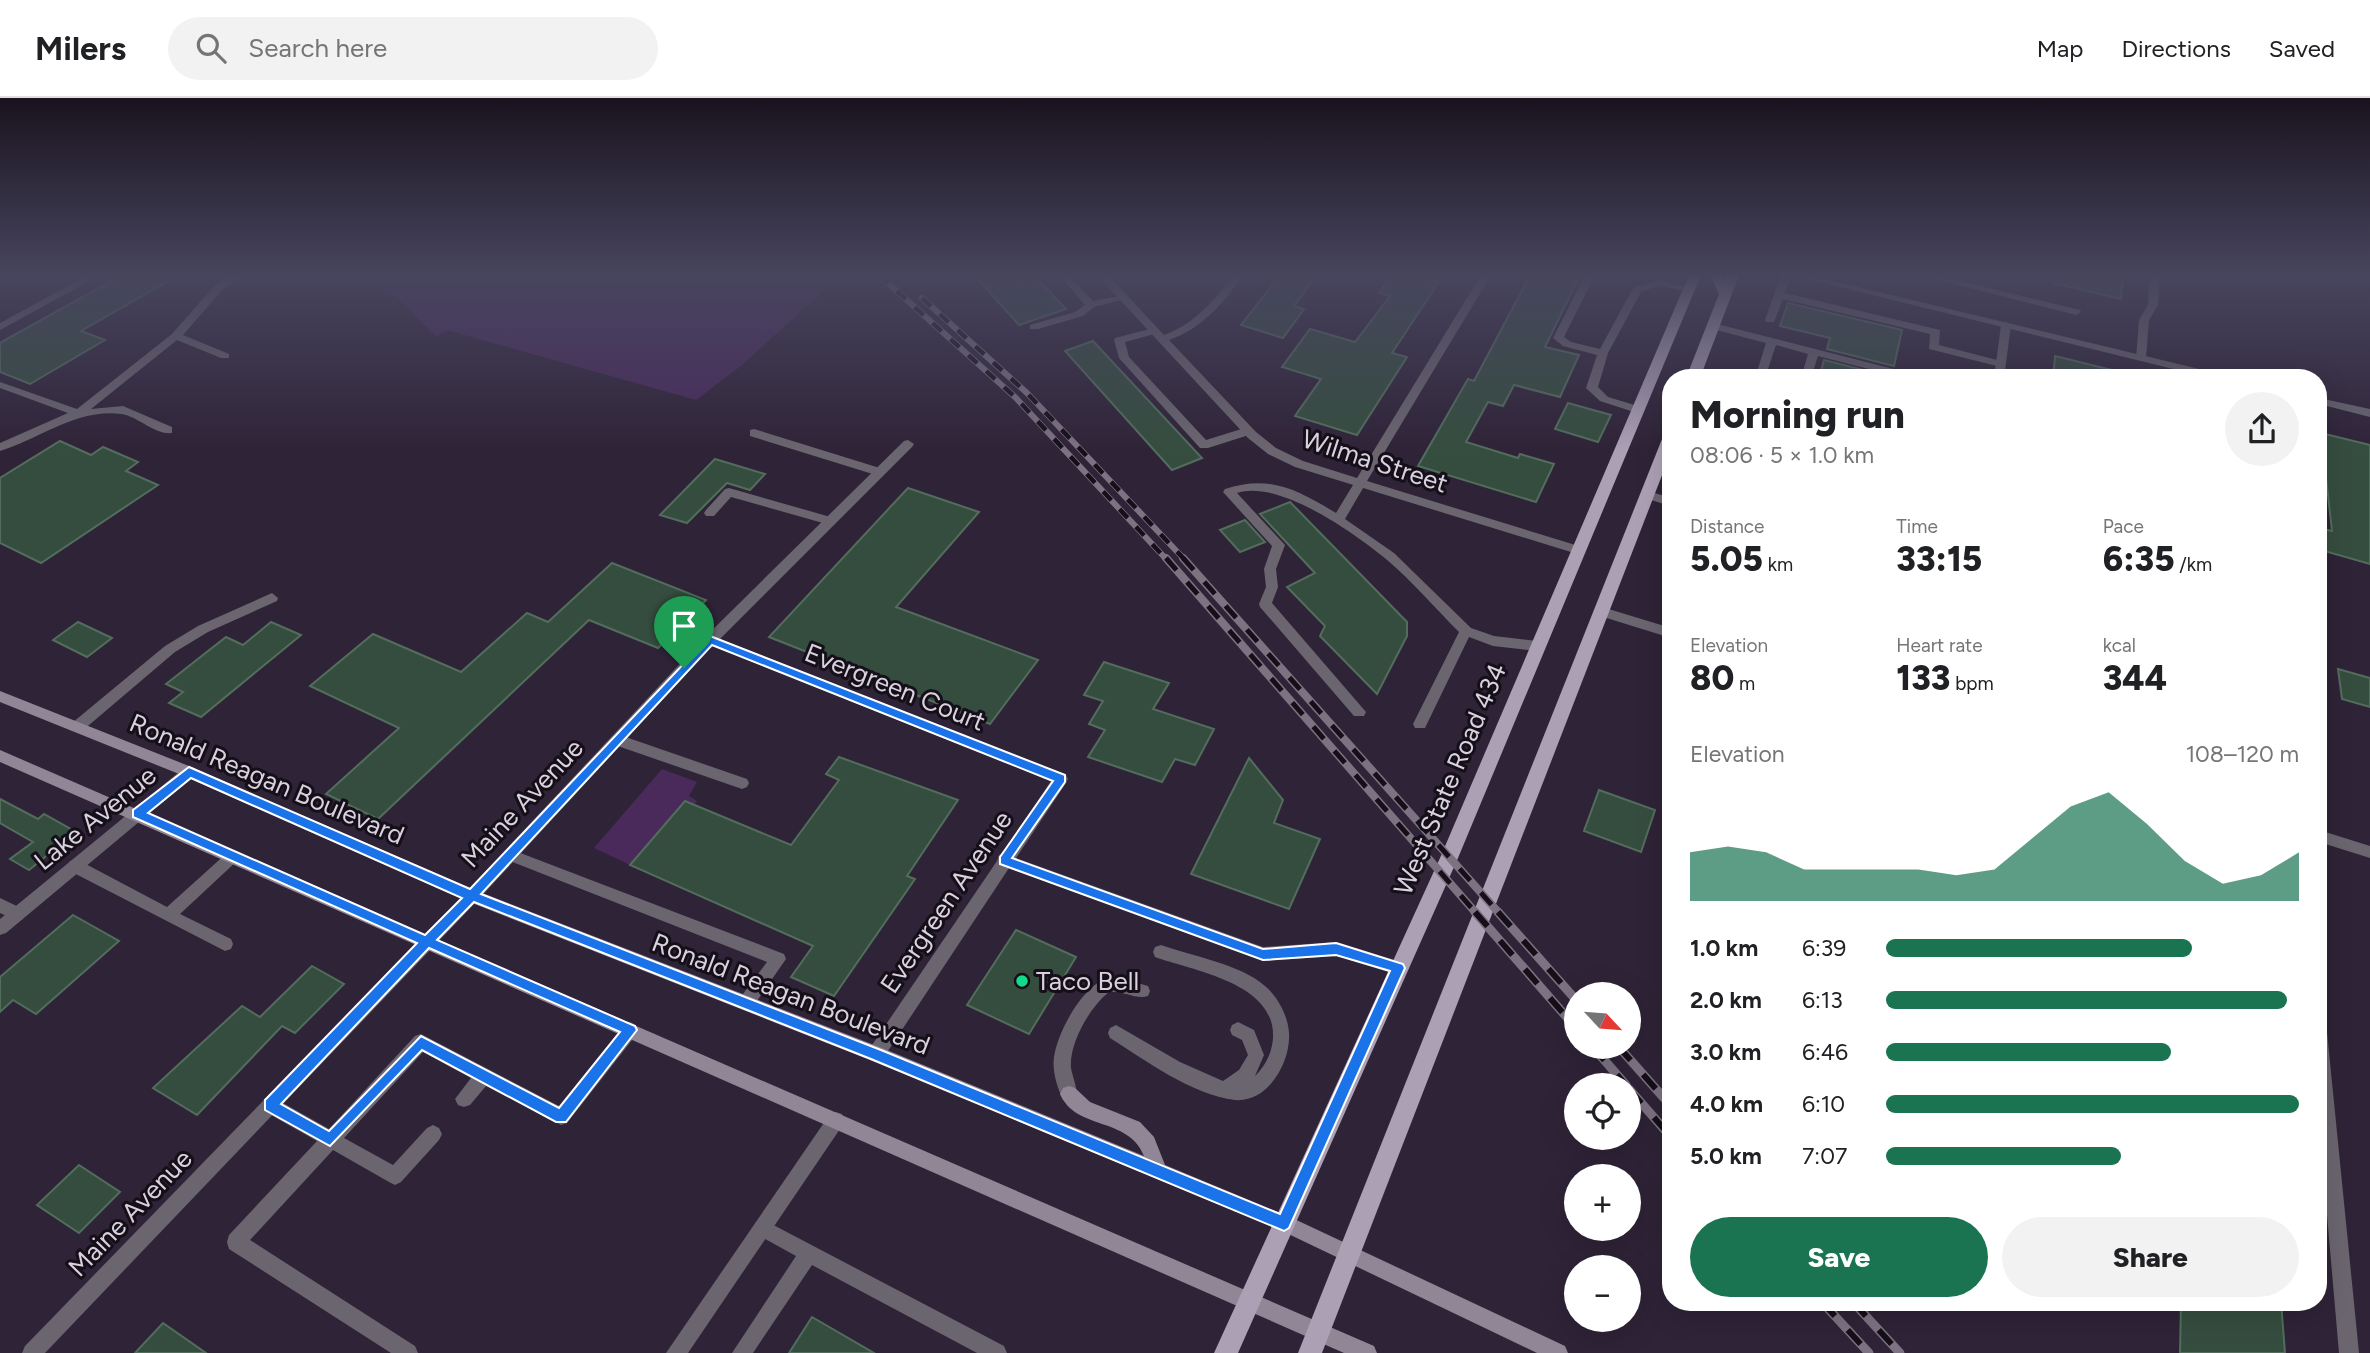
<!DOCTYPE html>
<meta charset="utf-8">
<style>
:root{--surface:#fff;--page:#f2f2f2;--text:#202124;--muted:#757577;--line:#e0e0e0;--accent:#1a7452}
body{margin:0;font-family:Figtree,sans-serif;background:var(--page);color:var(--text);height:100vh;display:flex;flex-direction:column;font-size:26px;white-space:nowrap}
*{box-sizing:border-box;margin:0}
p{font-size:23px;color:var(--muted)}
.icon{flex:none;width:38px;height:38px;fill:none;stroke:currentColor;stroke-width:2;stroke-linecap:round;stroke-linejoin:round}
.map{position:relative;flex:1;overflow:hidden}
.drawer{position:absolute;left:1662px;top:271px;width:665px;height:942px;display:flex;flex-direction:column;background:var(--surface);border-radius:28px;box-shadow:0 7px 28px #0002}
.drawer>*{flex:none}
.needle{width:46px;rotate:116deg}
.controls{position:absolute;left:1564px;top:884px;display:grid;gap:14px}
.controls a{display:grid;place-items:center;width:77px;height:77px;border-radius:50%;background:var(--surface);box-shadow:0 7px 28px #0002;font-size:35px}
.pin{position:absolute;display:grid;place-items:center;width:60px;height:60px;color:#fff;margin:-72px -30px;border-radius:50% 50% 50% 0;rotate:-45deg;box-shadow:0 0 7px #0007}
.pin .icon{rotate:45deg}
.round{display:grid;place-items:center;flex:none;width:74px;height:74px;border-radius:37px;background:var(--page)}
.headline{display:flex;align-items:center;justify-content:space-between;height:119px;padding:0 28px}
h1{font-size:38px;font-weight:800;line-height:52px}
.metrics{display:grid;grid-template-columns:repeat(3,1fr);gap:10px;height:119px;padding:7px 28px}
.metrics div{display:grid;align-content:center}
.metrics b{font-size:35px;font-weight:800}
.metrics small{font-size:19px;font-weight:400}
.metrics p{font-size:19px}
.chart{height:196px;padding:14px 28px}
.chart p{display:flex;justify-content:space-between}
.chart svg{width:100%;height:126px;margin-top:7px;fill:var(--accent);opacity:.7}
.cta{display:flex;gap:14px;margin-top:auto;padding:14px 28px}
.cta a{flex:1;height:80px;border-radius:42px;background:var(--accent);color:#fff;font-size:28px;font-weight:800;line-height:80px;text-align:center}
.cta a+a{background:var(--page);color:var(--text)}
ul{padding:0 28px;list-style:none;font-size:23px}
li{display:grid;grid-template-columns:112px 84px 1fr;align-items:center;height:52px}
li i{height:18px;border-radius:9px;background:var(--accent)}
header{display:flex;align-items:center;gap:42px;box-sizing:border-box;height:98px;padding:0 35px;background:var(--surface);border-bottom:2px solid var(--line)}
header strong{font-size:33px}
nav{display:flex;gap:38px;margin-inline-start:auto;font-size:24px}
.search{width:490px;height:63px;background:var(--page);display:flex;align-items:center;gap:18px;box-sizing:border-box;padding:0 24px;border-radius:38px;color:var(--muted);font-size:26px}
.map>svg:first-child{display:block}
.green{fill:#492a5b}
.building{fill:#354d3e;stroke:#536d5d;stroke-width:2}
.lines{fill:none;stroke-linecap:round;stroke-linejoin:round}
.service{fill:#6b656f;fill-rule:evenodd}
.minor{fill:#6b656f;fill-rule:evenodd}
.tertiary{fill:#6b656f;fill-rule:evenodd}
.secondary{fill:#908696;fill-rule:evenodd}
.primary{fill:#aca0b5;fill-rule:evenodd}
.rail-far2-casing{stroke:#7c7282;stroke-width:6}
.rail-far1-casing{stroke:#7c7282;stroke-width:8}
.rail-casing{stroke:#7c7282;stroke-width:9}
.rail-far2{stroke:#140f18;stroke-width:4.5;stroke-dasharray:12;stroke-linecap:butt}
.rail-far1{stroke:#140f18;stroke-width:5;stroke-dasharray:16;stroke-linecap:butt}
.rail{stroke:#140f18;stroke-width:6;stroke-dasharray:19;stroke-linecap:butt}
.route{fill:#1a73e8;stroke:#fff;stroke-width:2;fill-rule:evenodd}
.poi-dot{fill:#13d98a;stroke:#140f18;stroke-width:2.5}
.labels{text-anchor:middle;stroke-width:6;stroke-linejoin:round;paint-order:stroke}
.street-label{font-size:26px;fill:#d9d1de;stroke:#140f18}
.poi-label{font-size:26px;fill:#d9d1de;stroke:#140f18;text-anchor:start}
</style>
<header>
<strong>Milers</strong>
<div class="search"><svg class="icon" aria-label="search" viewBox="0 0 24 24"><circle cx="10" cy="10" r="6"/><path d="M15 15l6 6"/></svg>Search here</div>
<nav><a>Map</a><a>Directions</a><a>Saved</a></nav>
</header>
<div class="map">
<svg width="2370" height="1255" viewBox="0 0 2370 1255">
<rect width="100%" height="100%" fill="#2f2337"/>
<g class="green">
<path d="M348,177H836L839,179L742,267L696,302L447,232L436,239L397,199Z"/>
<path d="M662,671L697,684L689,698L697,703L694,707L685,704L630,767L594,750Z"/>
</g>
<g class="building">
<path d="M122,177H179L81,233L105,242L30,286L0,274V245Z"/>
<path d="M974,177H1034L1066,211L1019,227Z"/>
<path d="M1280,177H1317L1294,208L1304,211L1283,240L1241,227Z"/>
<path d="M1392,177H1411L1439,184L1392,255L1407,259L1357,337L1295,318L1321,281L1282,269L1310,231L1355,244L1390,198L1379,195Z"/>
<path d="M1530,177H1580L1545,249L1579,257L1560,299L1514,287L1503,308L1488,304L1466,344L1518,360L1520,356L1554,366L1536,404L1418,368L1468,281L1474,283Z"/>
<path d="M2053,177H2123L2121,201L2052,185Z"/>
<path d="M1788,205L1902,232L1894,268L1827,251L1830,240L1780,228Z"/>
<path d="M1093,243L1202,360L1172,372L1065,253Z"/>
<path d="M2055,258L2112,272L2111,280H2053Z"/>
<path d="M1824,262L1891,279V280H1819Z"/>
<path d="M1568,305L1611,317L1598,344L1555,331Z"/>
<path d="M2321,335L2370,347V466L2321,452L2319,430L2332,433Z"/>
<path d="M60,343L91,357L103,349L138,364L126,373L158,387L41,465L0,445V380Z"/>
<path d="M715,361L765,376L750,392L727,385L687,425L660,417Z"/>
<path d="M908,390L979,414L896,509L1038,562L990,626L769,539Z"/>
<path d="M1290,404L1407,524V538L1377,596L1320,538L1325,528L1287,489L1315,475L1260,416Z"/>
<path d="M1245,422L1265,444L1240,454L1220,432Z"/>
<path d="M612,465L706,502L658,550L589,522L378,721L326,696L399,630L310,588L373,536L461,574L527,515L548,524Z"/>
<path d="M78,524L112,540L87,559L53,542Z"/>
<path d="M271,524L301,537L201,619L169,605L183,594L166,586L226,539L243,547Z"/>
<path d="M1104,564L1169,585L1153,611L1214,631L1195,667L1175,661L1162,684L1088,659L1105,632L1089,626L1103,603L1084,597Z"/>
<path d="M2338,571L2370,580V609L2342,601Z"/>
<path d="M839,659L958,702L907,778L915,781L834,898L791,879L813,848L630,767L685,703L791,747L839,682L826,676Z"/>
<path d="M1249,660L1283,702L1274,725L1320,741L1289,811L1191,776Z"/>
<path d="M1599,692L1655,712L1641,754L1584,733Z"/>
<path d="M0,701L38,721L44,716L76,734L29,772L10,761L33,744L0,725Z"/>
<path d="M73,817L119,843L36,916L13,902L0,914V879Z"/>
<path d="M1016,832L1076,859L1029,936L967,907Z"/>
<path d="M312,868L344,886L295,935L282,928L197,1017L153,990L242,908L260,919Z"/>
<path d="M79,1067L120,1094L79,1135L37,1107Z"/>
<path d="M2181,1204H2281L2285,1255H2180Z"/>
<path d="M812,1219L874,1255H789Z"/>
<path d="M163,1225L206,1255H135Z"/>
</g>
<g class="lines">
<g class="service">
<path d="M88,177H100L0,232V225Z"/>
<path d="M232,177H244L223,191L183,237L229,256V260H221L177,242L91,311L123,308L172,329V335C154,337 138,318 121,316C78,310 39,341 0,353V345L68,315L0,290V284L77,311L172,236L215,187Z"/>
<path d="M1059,177H1069L1093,203L1124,197L1129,200L1094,209L1083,218L1038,231H1030V227L1075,214L1085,207Z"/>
<path d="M1585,177H1595L1564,239L1571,244L1600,251L1633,190L1659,182L1694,191L1689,194L1659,188L1641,194L1608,255L1598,289L1608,299L1641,309V313L1637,315L1600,303L1586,290L1597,257L1563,248L1553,240Z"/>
<path d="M1781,177H1791L1785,195L1940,232L1939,247L2005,264L2006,266L2001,269L1929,251L1930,236L1783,201L1774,224H1766L1765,222Z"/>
<path d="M1918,177H1935L2080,212L2081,214L2076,217Z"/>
<path d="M2149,177H2159L2158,207L2149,222L2146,260L2141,263L2136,260L2139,222L2148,207Z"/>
<path d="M1713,225L1921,278L1922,280H1904L1818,258L1811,280H1801L1808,256L1776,247L1765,280H1755L1766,245L1709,230V226Z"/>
<path d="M1154,230L1159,233L1158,235L1125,244L1129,259L1206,342L1248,329L1254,333L1252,336L1208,350H1200L1119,260L1114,242L1115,240Z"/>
<path d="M754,331L883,371L885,374L879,378L750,338V332Z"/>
<path d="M1658,365L1671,369V377L1654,372L1652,369Z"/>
<path d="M1360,381L1366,385L1345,421L1394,455L1471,530L1494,538L1537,543L1544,548L1537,553L1493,548L1469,539L1425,630H1415L1413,626L1459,534C1435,510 1412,483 1386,461C1354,435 1279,381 1237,395L1285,447L1276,471L1278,489L1272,505L1366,614L1364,618H1354L1260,509L1259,506L1266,489L1264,471L1272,448L1223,394L1225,391C1269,376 1298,392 1336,415L1356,382Z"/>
<path d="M729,390L834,420L836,423L830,427L731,399L714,418H706L704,415L706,412L725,391Z"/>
<path d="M1648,393L1671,400V408L1644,400L1642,397L1644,394Z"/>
<path d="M272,495L278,500L277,503L208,534L175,554L82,633H72L70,629L72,625L165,548L198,528Z"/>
<path d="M617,636L747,681L749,685L747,689L742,691L612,646L610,642L612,638Z"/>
<path d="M510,751L784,856L786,861L752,910L746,912L740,910L738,905L740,900L767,864L505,761L502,757L505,753Z"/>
<path d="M233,752L238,754L241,758L238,762L180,816L231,841L233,846L231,851L225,853L70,773L67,768L70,763L75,762L80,763L167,809L228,754Z"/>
<path d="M0,800L23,811L25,816L23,821L17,823L0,815Z"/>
<path d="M1161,847C1192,858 1240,866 1265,888C1278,899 1288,918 1289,935C1291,964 1268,1005 1235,1002C1192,997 1145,962 1110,940L1108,935L1110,930L1116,927L1180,964L1223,983L1239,972L1248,957L1242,942L1232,937L1230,932L1232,927L1238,924L1254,932L1264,957L1255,978C1265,968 1272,955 1273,940C1276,885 1194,873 1155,859L1153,854L1155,849Z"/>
<path d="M1113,878L1148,888L1150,893L1148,898C1136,902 1122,892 1109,894C1090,909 1069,945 1071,970C1073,981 1079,992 1075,1002L1069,1004L1063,1002C1057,989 1052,973 1054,959C1058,932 1085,883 1113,878Z"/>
<path d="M630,924L636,927L638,932L636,937L567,1025L561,1027L486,988L470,1007L464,1009L458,1007L455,1001L471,980L423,954L344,1040L393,1067L427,1030L433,1027L439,1030L442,1036L439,1042L401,1084L395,1087L389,1084L333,1052L250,1142L415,1248L418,1255H391L229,1151L227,1144L229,1137L317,1043L264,1013L261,1007L264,1001L270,999L276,1001L329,1031L415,938L421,936L559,1008L624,927Z"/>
<path d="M762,1121L1004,1248L1007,1255H977L812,1167L753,1255H732L796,1158L756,1136L753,1130L756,1124Z"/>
</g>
<g class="minor">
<path d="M1097,177H1108L1164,237C1195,226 1214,202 1234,177H1244C1223,205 1203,230 1169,242L1256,334L1276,350L1303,363L1357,380L1481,177H1491L1367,383L1582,449L1584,452L1582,455H1574L1295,369L1268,356L1248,340Z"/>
<path d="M2006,224L2011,227L2004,280H1994L2001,227Z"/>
<path d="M908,342L914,346L912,349L720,541L1066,677L1068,681L1066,685L1016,760L1263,849L1337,844L1404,865L1406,870L1404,875L1398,877L1337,858L1263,863L1009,770L882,962L876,964L870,962L868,956L870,950L997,763L999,757L1002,756L1051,683L712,548L477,803L45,1255H22L25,1248L467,793L705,539L904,343Z"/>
<path d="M1602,509L1671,530V540L1597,517L1595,514Z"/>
<path d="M189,668L194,670L196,674L194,678L6,835L0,837V821L184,670Z"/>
<path d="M2319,732L2370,748V760L2319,744Z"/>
<path d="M2319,926L2325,929L2327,934L2359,1255H2339L2319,1025Z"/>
<path d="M836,1014L842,1016L845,1022L842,1028L688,1255H666L830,1016Z"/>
</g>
<g class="tertiary">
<path d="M1791,177H1808L2224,277L2229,280H2210Z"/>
<path d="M2319,300L2370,311V319L2319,306Z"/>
</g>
<g class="secondary">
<path d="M0,593L194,670L477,793L882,950L1144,1058C1128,1018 1076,1033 1060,996L1063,990L1069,988L1075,990L1090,1004L1140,1024L1154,1039L1165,1067L1290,1119L1565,1248L1568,1255H1537L1278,1131L870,962L467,803L184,678L0,604Z"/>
<path d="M0,652L1374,1248L1377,1255H1344L0,664Z"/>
</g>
<g class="primary">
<path d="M1689,177H1701L1458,760L1238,1255H1214L1440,760Z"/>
<path d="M1710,177H1722L1725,182L1727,177H1739L1700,280H1686L1719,196Z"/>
<path d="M1671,332V354L1322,1255H1298L1664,336Z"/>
</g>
<g class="rail-far2-casing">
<g id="rail-far2">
<path d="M879,177L1015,299L1167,462"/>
<path d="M922,200L1027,295L1185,462"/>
</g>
</g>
<g class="rail-far1-casing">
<g id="rail-far1">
<path d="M1166,460L1476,815"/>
<path d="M1183,460L1499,815"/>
</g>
</g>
<g class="rail-casing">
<g id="rail">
<path d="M1475,814L1577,931"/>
<path d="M1498,814L1577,903"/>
<path d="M1592,948L1626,987"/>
<path d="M1618,948L1671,1008"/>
<path d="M1629,991L1671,1039"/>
<path d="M1822,1204L1869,1255"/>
<path d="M1853,1204L1900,1255"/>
</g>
</g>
<use href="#rail-far2" class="rail-far2"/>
<use href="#rail-far1" class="rail-far1"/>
<use href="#rail" class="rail"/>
</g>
<linearGradient id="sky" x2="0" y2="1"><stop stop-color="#1a131e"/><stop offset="0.5" stop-color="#47455e"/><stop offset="1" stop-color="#47455e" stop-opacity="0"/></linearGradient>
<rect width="2370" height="353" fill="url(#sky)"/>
<path class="route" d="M710,538L1065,677V684L1012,760L1263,851L1336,845L1403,866L1405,870L1289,1130L1284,1133L871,961L474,804L437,842L635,928L637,932L566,1024H556L422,952L330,1048L265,1012V1002L417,845L133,719V712L189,669L470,791ZM712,547L1053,683L1000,759V766L1263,862L1336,857L1390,873L1280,1116L881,952L481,796ZM191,680L462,800L425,837L148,715ZM429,850L620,934L559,1010L421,938L329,1033L281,1006Z"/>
<circle class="poi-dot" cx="1022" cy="883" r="7"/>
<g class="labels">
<g class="street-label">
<text transform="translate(1375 363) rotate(18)" y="9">Wilma Street</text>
<text transform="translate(895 589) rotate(22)" y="9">Evergreen Court</text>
<text transform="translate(267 681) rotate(23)" y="9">Ronald Reagan Boulevard</text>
<text transform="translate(1450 681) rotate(-67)" y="9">West State Road 434</text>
<text transform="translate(522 705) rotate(-47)" y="9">Maine Avenue</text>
<text transform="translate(95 720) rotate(-39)" y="9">Lake Avenue</text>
<text transform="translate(946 804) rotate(-56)" y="9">Evergreen Avenue</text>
<text transform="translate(791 896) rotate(21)" y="9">Ronald Reagan Boulevard</text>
<text transform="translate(130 1115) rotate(-46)" y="9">Maine Avenue</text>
</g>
<g class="poi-label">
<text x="1036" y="892">Taco Bell</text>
</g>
</g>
</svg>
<div class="controls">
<a><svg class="needle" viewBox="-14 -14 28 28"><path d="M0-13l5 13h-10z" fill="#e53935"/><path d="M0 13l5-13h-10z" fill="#757577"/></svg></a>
<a><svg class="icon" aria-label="locate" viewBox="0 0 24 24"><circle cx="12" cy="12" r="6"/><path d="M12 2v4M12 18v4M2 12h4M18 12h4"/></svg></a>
<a>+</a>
<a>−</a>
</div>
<div class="pin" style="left:684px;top:570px;background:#1e9e55"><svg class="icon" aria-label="arrive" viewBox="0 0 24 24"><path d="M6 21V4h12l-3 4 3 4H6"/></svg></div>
<section class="drawer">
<div class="headline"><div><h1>Morning run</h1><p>08:06 · 5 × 1.0 km</p></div><a class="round"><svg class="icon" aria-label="share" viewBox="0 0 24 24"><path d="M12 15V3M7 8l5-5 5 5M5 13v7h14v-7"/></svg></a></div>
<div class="metrics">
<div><p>Distance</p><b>5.05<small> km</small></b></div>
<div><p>Time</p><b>33:15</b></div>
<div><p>Pace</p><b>6:35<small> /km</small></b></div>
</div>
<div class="metrics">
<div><p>Elevation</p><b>80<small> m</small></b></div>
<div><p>Heart rate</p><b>133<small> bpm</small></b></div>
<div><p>kcal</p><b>344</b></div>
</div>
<div class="chart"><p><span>Elevation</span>108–120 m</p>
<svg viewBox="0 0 160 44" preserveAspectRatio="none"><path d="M0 44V27L10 25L20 27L30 33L40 33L50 33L60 33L70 35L80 33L90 22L100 11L110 6L120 17L130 30L140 38L150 35L160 27V44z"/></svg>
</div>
<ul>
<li><b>1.0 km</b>6:39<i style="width:74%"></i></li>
<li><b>2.0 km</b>6:13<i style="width:97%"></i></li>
<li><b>3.0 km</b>6:46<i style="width:69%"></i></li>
<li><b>4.0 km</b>6:10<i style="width:100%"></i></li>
<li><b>5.0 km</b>7:07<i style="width:57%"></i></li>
</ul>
<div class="cta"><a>Save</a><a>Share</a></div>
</section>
</div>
